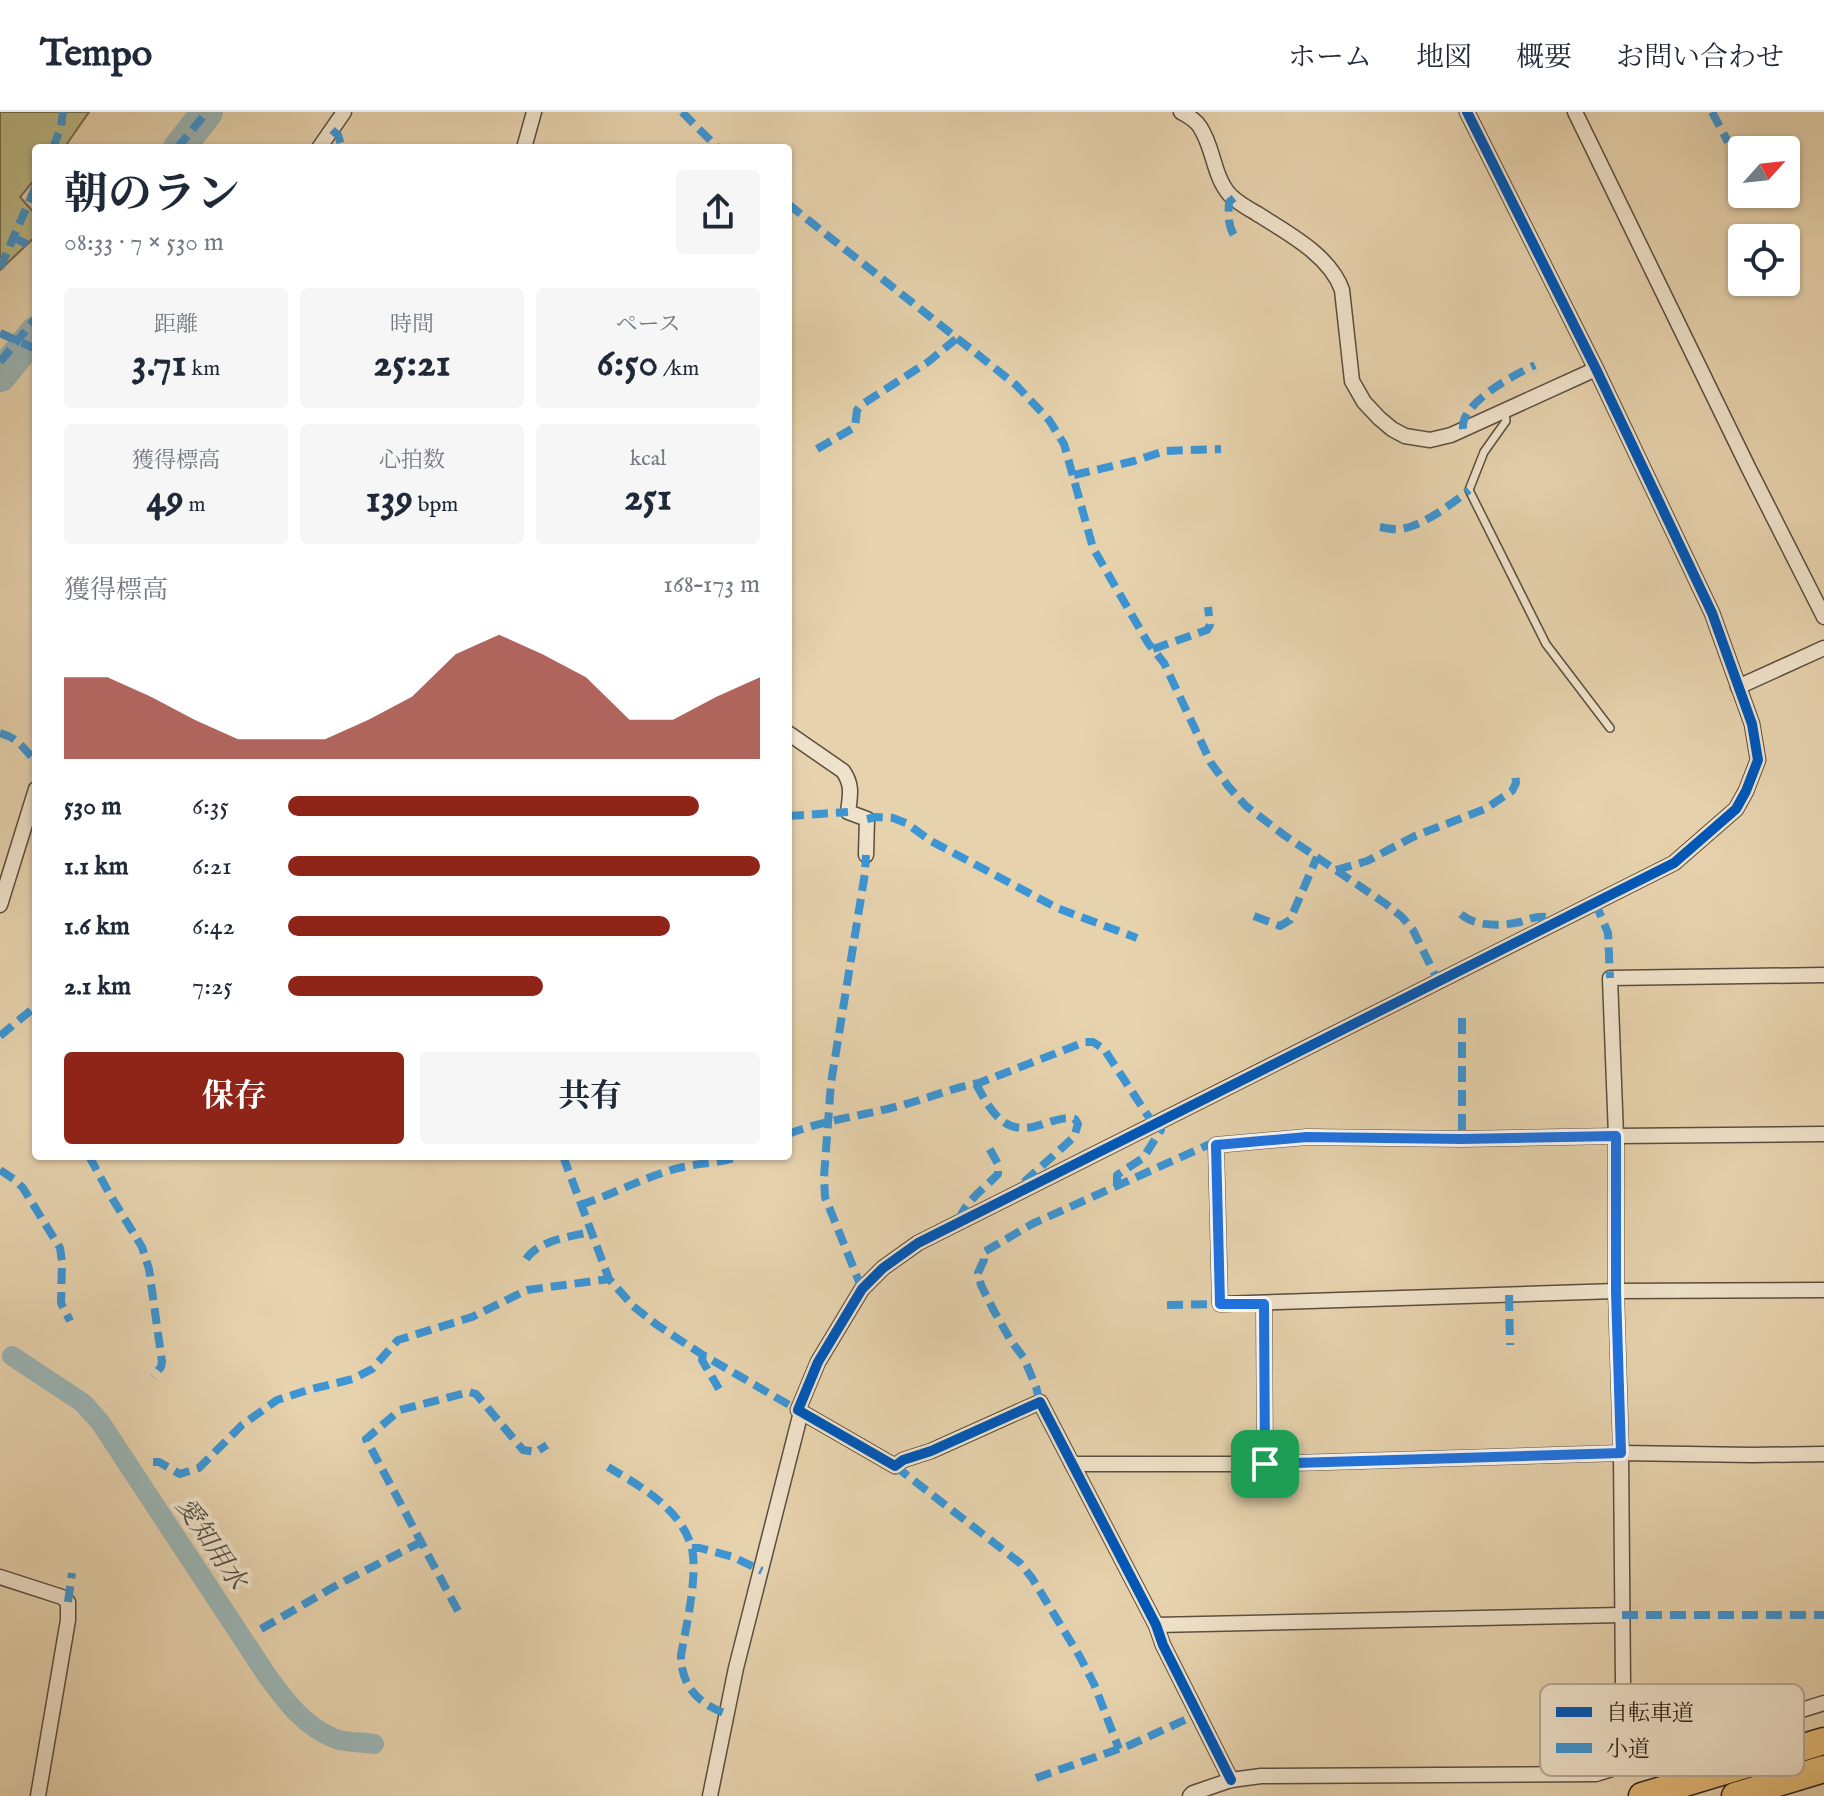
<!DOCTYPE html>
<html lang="ja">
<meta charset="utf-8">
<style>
:root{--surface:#fff;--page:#f6f6f7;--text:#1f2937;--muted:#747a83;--line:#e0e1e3;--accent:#8f2418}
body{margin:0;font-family:"IM FELL English","Noto Serif JP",serif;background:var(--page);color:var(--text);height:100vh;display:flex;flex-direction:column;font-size:30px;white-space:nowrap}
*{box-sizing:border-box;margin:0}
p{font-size:26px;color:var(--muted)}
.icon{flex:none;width:44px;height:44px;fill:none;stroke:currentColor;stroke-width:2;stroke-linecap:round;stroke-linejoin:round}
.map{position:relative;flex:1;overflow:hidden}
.sheet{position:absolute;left:32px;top:32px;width:760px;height:1016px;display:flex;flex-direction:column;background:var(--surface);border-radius:8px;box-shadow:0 2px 6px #0004}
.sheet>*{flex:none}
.needle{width:52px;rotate:63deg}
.tools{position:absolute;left:1728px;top:24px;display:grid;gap:16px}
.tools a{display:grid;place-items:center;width:72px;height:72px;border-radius:8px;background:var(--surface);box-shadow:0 2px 6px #0004;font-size:40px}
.pin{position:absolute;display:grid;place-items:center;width:68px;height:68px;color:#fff;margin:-34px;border-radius:16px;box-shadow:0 4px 12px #0006}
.round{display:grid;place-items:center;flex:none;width:84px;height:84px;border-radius:8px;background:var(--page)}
.summary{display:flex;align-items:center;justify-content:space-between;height:136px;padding:0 32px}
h1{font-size:44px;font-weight:700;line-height:60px}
.figures{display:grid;grid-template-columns:repeat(3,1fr);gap:12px;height:136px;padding:8px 32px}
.figures div{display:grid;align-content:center;border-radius:8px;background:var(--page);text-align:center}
.figures b{font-size:40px;font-weight:700}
.figures small{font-size:22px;font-weight:400}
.figures p{font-size:22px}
.chart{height:224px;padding:16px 32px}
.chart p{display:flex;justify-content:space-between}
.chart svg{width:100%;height:144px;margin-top:8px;fill:var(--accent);opacity:.7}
.action{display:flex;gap:16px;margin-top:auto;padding:16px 32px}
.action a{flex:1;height:92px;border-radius:8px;background:var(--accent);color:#fff;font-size:32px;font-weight:700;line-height:92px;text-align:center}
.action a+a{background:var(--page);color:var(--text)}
ul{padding:0 32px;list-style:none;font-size:26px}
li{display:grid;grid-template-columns:128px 96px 1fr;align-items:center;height:60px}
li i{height:20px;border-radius:10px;background:var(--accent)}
header{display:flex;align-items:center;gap:48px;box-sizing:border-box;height:112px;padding:0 40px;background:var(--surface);border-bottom:2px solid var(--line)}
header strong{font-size:38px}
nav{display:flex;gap:44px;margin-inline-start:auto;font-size:28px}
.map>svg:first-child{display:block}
.green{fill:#bbba86;stroke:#746e50;stroke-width:2}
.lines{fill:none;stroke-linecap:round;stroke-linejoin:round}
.canal{stroke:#9bb5b5;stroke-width:20}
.river{stroke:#9bb5b5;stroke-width:32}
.lane-casing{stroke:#5b4e3f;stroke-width:10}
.street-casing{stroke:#5b4e3f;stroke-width:17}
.highway-casing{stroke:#2d221a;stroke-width:29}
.lane{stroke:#efe2ca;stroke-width:7}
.street{stroke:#efe2ca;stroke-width:14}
.highway{stroke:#e3b976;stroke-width:26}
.quiet{stroke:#3c95d4;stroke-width:8;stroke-dasharray:16 8;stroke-linecap:butt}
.cycleway-casing{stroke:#efe2ca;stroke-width:15}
.cycleway{stroke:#0057b8;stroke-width:10}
.route-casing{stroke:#fff;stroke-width:16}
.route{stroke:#1a73e8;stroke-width:10}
.labels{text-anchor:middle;stroke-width:8;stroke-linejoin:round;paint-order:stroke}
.water-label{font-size:26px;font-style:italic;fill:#4e4e48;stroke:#efe2ca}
.key{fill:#efe2ca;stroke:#b5a895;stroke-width:2}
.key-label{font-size:22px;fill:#2d221a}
</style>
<header>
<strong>Tempo</strong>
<nav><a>ホーム</a><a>地図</a><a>概要</a><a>お問い合わせ</a></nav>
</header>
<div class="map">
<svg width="1824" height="1684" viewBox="0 0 1824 1684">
<rect width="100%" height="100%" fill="#e6d2ad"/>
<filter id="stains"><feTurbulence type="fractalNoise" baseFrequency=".0025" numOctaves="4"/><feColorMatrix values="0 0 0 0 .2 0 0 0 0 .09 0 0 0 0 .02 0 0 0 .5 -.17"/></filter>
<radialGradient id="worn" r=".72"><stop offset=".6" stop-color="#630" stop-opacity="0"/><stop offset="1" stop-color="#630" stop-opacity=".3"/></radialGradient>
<path class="green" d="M0,0H89L64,36H36V66L20,85L36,103V124L0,158Z"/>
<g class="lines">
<path class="canal" d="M12,1244L83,1291L100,1310L266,1562C285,1588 304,1615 336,1627C347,1631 362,1630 374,1632"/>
<g class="river">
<path d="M179,36L207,0"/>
<path d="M0,264L36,220"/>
</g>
<g class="lane-casing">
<path id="lane" d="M1505,299L1506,309L1484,340L1469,378L1546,532L1610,616"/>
</g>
<g class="street-casing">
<g id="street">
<path d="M1181,0C1188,4 1196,8 1200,15C1214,36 1213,64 1230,83C1237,90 1247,96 1256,101C1286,120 1330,143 1342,178L1352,269L1364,290L1379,306L1392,317L1405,324L1430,328L1451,323L1596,257"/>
<path d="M1575,0L1748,355L1824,505"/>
<path d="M319,36L344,0"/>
<path d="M524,36L534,0"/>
<path d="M1738,575L1824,536"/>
<path d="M788,621L843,659C853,673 850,684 848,700L867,707L866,743"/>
<path d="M0,793L36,677"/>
<path d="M1824,1022L1616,1024L1462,1027L1307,1025L1216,1033L1220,1192L1616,1179L1824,1178"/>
<path d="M1264,1192L1265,1352"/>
<path d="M1072,1352H1265L1621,1341L1753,1343L1824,1342"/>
<path d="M0,1465L62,1485L68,1490V1508L38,1684"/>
<path d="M1156,1513L1622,1503"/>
<path d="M1618,1655L1623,1572L1621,1341L1616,1179V1024L1610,866L1824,863"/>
<path d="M1231,1668L1163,1533L1156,1513L1040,1290L931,1339L903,1348L895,1354L798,1298L818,1250L862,1177L883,1156L918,1131L1674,751L1736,697L1746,679L1758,648L1752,612L1712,501L1596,257L1467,0"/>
<path d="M710,1684L736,1556L801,1300"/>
<path d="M1190,1684L1193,1681L1231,1668L1261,1664L1596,1662L1824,1591"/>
</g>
</g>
<g class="highway-casing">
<g id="highway">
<path d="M1642,1684L1824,1629"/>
<path d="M1735,1684L1824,1657"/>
</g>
</g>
<use href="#lane" class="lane"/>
<use href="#street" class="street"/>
<use href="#highway" class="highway"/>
<g class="quiet">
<path d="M682,0L718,36"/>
<path d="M1712,0L1728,30"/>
<path d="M332,18L338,23L342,36"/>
<path d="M53,36L61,15L63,0"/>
<path d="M177,36L207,0"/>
<path d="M1234,86L1229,90C1228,105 1228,116 1237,128"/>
<path d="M788,92L1016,273L1049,308L1064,332L1093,436L1148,531L1164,551L1211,651L1228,674L1246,694L1284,723L1386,792L1402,805L1413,818L1438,869"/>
<path d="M13,125L36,137"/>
<path d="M0,156L36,74"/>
<path d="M0,221L36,237"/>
<path d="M0,250L36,206"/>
<path d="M1463,317C1460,291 1514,263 1535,253"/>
<path d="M817,337L855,315L857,298L861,293L928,250L956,227"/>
<path d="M1074,363L1134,349L1165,339L1221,337"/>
<path d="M1380,415C1386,416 1393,418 1400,417C1421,415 1452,392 1469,378"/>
<path d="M1153,537L1207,518L1210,513L1208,495"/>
<path d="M0,621C19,626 23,637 36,649"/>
<path d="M788,704L848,700"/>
<path d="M867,707L876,705L893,706L906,711L931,729L1057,796L1137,826"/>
<path d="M1336,758L1367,749L1415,724L1485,697L1512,679L1516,671L1515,661"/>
<path d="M1595,790L1608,821L1610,866"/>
<path d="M1461,802C1475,815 1502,814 1520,810C1529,807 1537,804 1546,805L1552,811"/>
<path d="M1254,804L1280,814L1290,808L1317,745"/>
<path d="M1462,906V1027"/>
<path d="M0,924L36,894"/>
<path d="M976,972C992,1001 1005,1026 1043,1012C1054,1009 1064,1004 1075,1007L1078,1012L1074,1025L1023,1071"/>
<path d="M788,1022C824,1008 862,1004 899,994C926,987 952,976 979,971L1085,930H1093L1104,937L1154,1013"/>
<path d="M89,1044L109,1081L142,1135L149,1157L162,1250L161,1255L153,1265"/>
<path d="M563,1044L609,1167L633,1194L657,1213L703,1243L798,1298"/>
<path d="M0,1058L15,1068L23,1076L60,1136L62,1149L61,1191L70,1209"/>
<path d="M1117,1074V1063L1143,1046L1161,1018L1160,1009"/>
<path d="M580,1093C615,1082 647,1063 683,1055C701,1051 722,1051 739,1044"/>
<path d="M961,1108L960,1105C968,1087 985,1076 998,1062V1052L988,1034"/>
<path d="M526,1147C539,1128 569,1125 590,1120"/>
<path d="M862,1177L825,1085L824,1065L831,971L865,761L866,743"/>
<path d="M1509,1183L1510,1233"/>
<path d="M1167,1193L1220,1192"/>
<path d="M703,1243L702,1248L719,1277"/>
<path d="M1040,1290L1036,1275L1024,1246L1011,1229L993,1197L981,1173L978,1161L984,1148V1140L1032,1112L1210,1032L1216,1033"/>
<path d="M153,1350H159L180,1362L199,1356L242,1313L277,1288L308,1278L353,1267L372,1257L398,1228L472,1205L527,1178L609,1167"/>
<path d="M895,1354L1020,1451L1032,1466L1080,1545L1094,1572L1119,1637"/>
<path d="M608,1355C640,1374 682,1397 692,1437C698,1463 686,1516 681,1543C681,1574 698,1592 727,1602"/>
<path d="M692,1436H700L733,1445L762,1459"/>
<path d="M68,1490L72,1461"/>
<path d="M458,1499L366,1327L400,1298L469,1280L476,1282L523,1338L536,1340L547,1333"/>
<path d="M1622,1503H1824"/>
<path d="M261,1517L339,1472L421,1430"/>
<path d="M1036,1666L1130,1633L1198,1602"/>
</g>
<g class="cycleway-casing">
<path id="cycleway" d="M1231,1668L1163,1533L1156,1513L1040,1290L931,1339L903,1348L895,1354L798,1298L818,1250L862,1177L883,1156L918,1131L1674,751L1736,697L1746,679L1758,648L1752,612L1712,501L1596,257L1467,0"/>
</g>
<use href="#cycleway" class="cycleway"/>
</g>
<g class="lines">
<g class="route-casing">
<path id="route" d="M1616,1024V1179L1621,1341L1265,1352L1264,1192H1220L1216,1033L1307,1025L1462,1027Z"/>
</g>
<use href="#route" class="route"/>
</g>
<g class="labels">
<g class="water-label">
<text transform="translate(212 1431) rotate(56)" y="9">愛知用水</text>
</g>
</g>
<rect x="1540" y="1572" width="264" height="92" rx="12" class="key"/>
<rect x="1556" y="1595" width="36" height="10" fill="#0057b8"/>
<rect x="1556" y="1631" width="36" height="10" fill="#3c95d4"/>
<g class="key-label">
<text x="1606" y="1608">自転車道</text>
<text x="1606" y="1644">小道</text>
</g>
<rect width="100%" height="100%" filter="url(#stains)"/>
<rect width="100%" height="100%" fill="url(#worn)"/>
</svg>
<div class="tools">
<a><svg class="needle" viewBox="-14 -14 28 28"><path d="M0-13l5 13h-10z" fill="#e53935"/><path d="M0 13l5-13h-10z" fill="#747a83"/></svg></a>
<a><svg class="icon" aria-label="locate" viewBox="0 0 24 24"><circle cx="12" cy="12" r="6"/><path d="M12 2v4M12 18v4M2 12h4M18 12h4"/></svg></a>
</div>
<div class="pin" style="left:1265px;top:1352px;background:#1e9e55"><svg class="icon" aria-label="arrive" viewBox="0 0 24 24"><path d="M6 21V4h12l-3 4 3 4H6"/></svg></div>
<section class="sheet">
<div class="summary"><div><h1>朝のラン</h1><p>08:33 · 7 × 530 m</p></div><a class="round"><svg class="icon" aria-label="share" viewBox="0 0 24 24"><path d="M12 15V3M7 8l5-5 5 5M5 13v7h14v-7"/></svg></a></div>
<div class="figures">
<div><p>距離</p><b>3.71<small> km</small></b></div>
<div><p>時間</p><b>25:21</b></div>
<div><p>ペース</p><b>6:50<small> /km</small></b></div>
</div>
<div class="figures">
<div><p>獲得標高</p><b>49<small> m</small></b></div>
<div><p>心拍数</p><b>139<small> bpm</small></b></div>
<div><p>kcal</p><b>251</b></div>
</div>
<div class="chart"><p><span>獲得標高</span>168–173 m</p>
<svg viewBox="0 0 160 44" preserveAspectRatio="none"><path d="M0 44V19L10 19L20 25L30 32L40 38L50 38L60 38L70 32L80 25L90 12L100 6L110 12L120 19L130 32L140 32L150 25L160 19V44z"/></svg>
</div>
<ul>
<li><b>530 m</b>6:35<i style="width:87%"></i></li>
<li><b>1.1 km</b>6:21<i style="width:100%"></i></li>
<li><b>1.6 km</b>6:42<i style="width:81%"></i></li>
<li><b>2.1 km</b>7:25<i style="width:54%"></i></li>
</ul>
<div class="action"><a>保存</a><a>共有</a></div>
</section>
</div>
